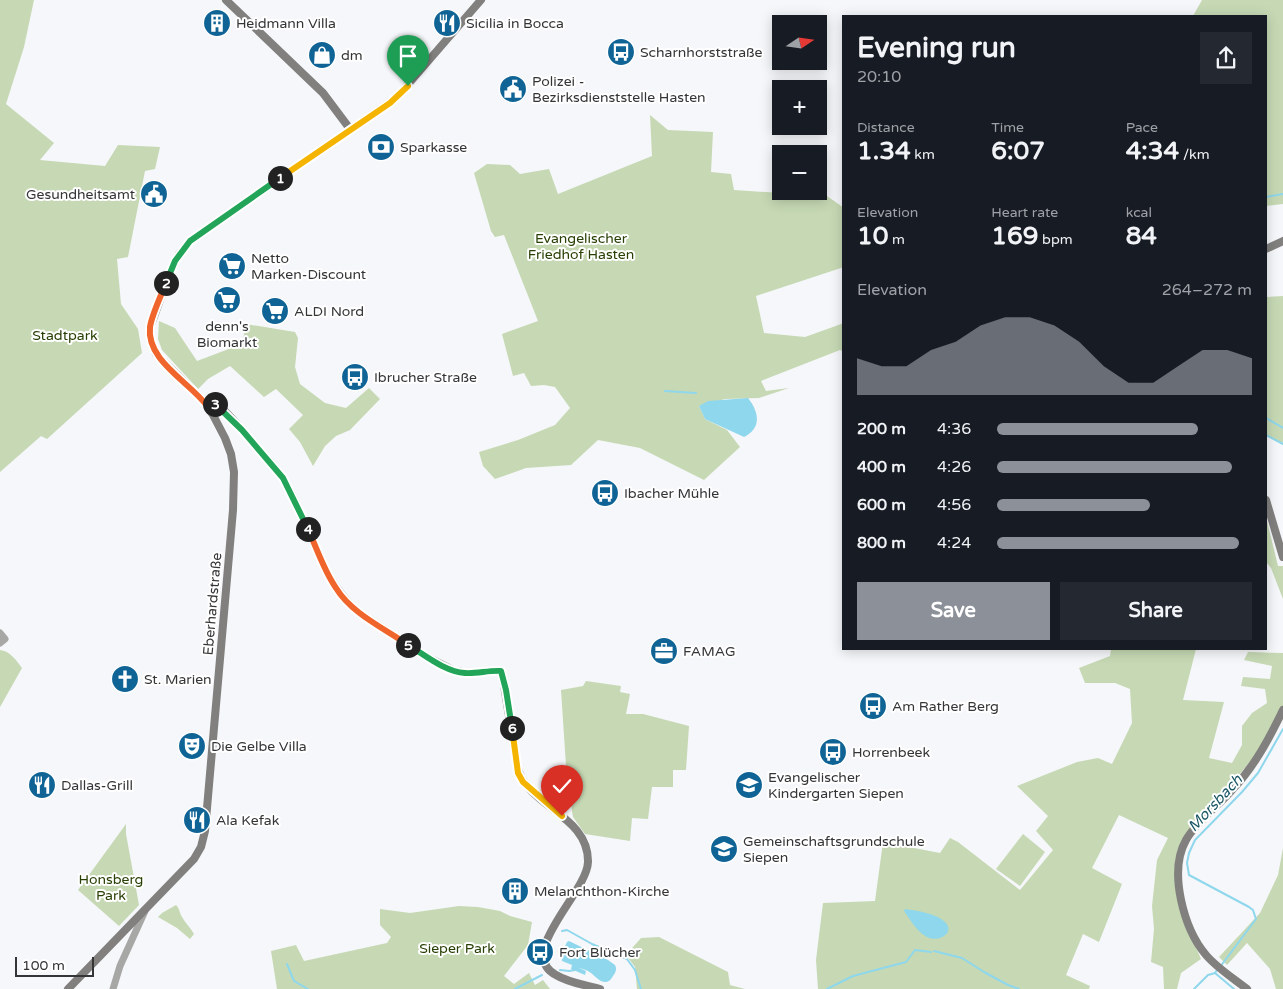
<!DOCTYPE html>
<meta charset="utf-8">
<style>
:root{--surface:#171b24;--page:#242831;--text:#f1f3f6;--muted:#9ea1a6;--accent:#8c9099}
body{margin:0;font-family:"Varela Round",sans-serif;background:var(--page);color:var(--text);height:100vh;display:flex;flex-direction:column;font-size:19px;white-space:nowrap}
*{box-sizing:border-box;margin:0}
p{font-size:16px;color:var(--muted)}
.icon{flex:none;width:28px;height:28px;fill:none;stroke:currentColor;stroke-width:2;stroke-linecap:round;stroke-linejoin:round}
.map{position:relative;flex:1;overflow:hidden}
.sheet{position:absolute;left:842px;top:15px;width:425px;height:635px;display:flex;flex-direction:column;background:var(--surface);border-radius:0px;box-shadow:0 2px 12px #0003}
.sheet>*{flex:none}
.needle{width:32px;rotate:77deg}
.tools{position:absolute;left:772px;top:15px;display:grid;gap:10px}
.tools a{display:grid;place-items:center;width:55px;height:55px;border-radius:0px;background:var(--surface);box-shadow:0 2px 12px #0003;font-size:25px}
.scale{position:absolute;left:15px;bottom:12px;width:79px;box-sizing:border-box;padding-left:5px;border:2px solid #343536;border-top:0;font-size:14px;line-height:18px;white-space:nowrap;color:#343536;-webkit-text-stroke:4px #fff;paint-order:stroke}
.pin{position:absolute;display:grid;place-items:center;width:42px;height:42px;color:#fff;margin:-51px -21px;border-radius:50% 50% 50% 0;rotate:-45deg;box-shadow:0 0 5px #0007}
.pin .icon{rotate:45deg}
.km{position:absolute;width:25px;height:25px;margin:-12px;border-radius:50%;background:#222;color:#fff;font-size:14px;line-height:25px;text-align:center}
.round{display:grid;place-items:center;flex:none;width:52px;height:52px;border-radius:0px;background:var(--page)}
.headline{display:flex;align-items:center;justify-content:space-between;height:85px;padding:0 15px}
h1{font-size:28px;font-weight:700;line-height:38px}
.figures{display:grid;grid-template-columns:repeat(3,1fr);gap:8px;height:85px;padding:5px 15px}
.figures div{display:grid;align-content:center}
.figures b{font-size:25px;font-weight:700}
.figures small{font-size:14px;font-weight:400}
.figures p{font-size:14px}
.chart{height:140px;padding:10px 15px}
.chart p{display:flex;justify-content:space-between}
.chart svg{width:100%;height:90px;margin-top:5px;fill:var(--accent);opacity:.7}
.action{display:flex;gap:10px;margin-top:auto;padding:10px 15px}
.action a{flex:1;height:58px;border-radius:0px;background:var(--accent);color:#fff;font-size:20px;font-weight:700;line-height:58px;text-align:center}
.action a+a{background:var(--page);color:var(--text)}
ul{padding:0 15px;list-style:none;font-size:16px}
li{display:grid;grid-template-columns:80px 60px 1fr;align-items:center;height:38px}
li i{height:12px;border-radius:6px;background:var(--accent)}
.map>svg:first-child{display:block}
.green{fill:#c6d9b4}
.water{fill:#8ed7ec}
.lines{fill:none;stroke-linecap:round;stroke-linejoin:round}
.stream{stroke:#8ed7ec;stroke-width:2}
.tertiary{stroke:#a7a7a5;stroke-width:7}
.secondary{stroke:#81807e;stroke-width:8}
.split-1-casing{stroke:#fff;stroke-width:10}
.split-2-casing{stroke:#fff;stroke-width:10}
.split-3-casing{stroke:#fff;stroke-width:10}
.split-4-casing{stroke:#fff;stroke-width:10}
.split-5-casing{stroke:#fff;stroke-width:10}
.split-6-casing{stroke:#fff;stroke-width:10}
.split-7-casing{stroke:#fff;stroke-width:10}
.split-1{stroke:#f5b400;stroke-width:6}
.split-2{stroke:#22a559;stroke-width:6}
.split-3{stroke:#f0652b;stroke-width:6}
.split-4{stroke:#22a559;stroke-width:6}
.split-5{stroke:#f0652b;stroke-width:6}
.split-6{stroke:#22a559;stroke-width:6}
.split-7{stroke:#f5b400;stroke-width:6}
.labels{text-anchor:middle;stroke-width:4;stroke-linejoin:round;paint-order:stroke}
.poi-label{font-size:14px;fill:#343536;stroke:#fff;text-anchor:start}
.park-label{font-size:14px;fill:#294005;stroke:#fff}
.street-label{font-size:14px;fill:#343536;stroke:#fff}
.water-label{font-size:15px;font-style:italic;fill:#1a5766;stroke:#fff}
</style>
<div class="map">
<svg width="1283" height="989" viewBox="0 0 1283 989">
<rect width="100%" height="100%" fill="#f6f7fa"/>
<g class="green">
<path d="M0,0H34L24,47L6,104L54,143L40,160L105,166L118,145L160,147L155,169L145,171L128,257L117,259L121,304L138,329L142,353L47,439L41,436L0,472Z"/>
<path d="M1202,0H1283V204L1266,206V16H1193Z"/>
<path d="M650,115L668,130L713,132L711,172L731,174L734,190L827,196L844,208V267L756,296L764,333L805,337L844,323V352L840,350L761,381L766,391L789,388L759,398L725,399L699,406L705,419L727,430L740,447L704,480L640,448L598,440L571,465L526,468L495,479L483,466L479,452L518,440L555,425L570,408L555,387L544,385L531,386L524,373L513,376L502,334L538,321L504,235L495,237L491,231L474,173L487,164L510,165L520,174L549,169L558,194L652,156Z"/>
<path d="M1283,296V445L1266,435V297Z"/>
<path d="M159,321L175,328L197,361L242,344L246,324L295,332L298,338L295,367L300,384L325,403L346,408L369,388L380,399L350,430L336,436L325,446L313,466L300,442L289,429L303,415L276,389L264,397L230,366L208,379L198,389L162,350L158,339Z"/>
<path d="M1266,517L1278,566H1283V599L1271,568L1266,562Z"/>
<path d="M1111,649H1196L1183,700L1224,702L1209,758L1232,763L1242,745V726L1252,713L1267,703L1265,689L1241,686L1243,677L1270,679L1272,666L1244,660L1248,652L1283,653V707L1256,754L1177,852L1175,882L1180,910L1201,959L1181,973L1177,989H1164L1163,967L1151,962L1154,929L1152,906L1157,860L1168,838L1119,815L1092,868L1122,884L1099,942L1083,934L1066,975L1090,986L1089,989H818L816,960L823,903L875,901L883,842L940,853L950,838L958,842L1020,890L1053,850L1036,831L1048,816L1017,786L1077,762L1098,758L1112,764L1132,723L1130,689L1115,683H1085L1079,668L1110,656Z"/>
<path d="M0,650C10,651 16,660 22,668L0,707Z"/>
<path d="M586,681L621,686L620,692L630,694L626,714H643L689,726L686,770H673V787H652L648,819L632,818L630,841L585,834L573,817L567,781L561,690L583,686Z"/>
<path d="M126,824V834L139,905L119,926L78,890Z"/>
<path d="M1023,834L1045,852L1020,886L996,869Z"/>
<path d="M1283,848V989H1276L1270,969L1247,943L1227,965L1219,957L1260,913L1278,875Z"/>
<path d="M176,905C180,909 179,912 182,917C185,923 191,928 194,934L190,939L177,928L158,917L162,913Z"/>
<path d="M459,906L478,907L500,911L510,916L532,922L528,945L504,976L514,984L529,973L535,985L543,980L550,989H277L271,951L296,945L304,961L387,943L391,937L380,925V909L410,913Z"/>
<path d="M659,937L728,972L730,985L745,989H637L635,967L626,955L641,938Z"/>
</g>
<g class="water">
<path d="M748,398C759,412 762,428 744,437L705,419L699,406L708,401Z"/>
<path d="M905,909C917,911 936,913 945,922C956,933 938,943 927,937C917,932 910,919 904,911Z"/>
<path d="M569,941L608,960L615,965C617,969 616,972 613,976C606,989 597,978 591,973C587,970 583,969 579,968L586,971L585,975L571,969L572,965L562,961C562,954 564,948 567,942Z"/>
</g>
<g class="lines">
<g class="stream">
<path d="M1266,197L1283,194"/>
<path d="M665,391L696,393"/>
<path d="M1266,418L1283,428"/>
<path d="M1266,435L1283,444"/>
<path d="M562,931L567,930L592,944L627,959L635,970L641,989"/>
<path d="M934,951L962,958L984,972L1008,985L1019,989"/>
<path d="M287,964L294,981L308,989"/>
<path d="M1220,967L1256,919L1253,910L1249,907L1189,875L1187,863L1189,853L1195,840L1242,792L1258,773L1283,729"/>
<path d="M560,970L569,971L575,970"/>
<path d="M1217,970L1215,973L1234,989"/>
<path d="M515,989L542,975"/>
<path d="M827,989L853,976L906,962L915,950L931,952"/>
<path d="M1194,989L1208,975L1215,973"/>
</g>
<g class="tertiary">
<path d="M0,633L5,639L0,643"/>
<path d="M113,989L120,966L145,911"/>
</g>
<g class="secondary">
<path d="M226,0L323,93L350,129"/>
<path d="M1266,249L1283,241"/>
<path d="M208,407L215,403C227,411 238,425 247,436C262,453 279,469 289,489C311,530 322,580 357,611L429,658L455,671L469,673L499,671L502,673L517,765C525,807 589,814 588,862C587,893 515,953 556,975C569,983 586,985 600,989"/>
<path d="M1266,500L1283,557"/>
<path d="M68,989L194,859L201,847L205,831L233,510L234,472L231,454L225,438L213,415L202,399L156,354L150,339L151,325L168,278L179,254L190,241L397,97L481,0"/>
<path d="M1247,989C1233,978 1217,968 1206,955C1184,929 1168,872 1186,840C1197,821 1218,806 1232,790C1254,767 1269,739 1283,710"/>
</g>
</g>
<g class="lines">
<g class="split-1-casing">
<path id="split-1" d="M280,178L390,103L408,86"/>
</g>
<g class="split-2-casing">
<path id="split-2" d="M166,283L175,261L190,241L280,178"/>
</g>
<g class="split-3-casing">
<path id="split-3" d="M166,283C161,296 152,314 150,327C146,361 190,382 208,407L215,404"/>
</g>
<g class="split-4-casing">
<path id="split-4" d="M215,404L242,430L283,478L308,529"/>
</g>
<g class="split-5-casing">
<path id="split-5" d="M308,529C317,549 324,571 336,588C352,614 384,628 408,645"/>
</g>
<g class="split-6-casing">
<path id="split-6" d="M408,645C425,655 445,672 465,673C477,674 489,670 501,671L506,690L512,728"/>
</g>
<g class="split-7-casing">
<path id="split-7" d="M512,728L518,773L523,782L562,816"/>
</g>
<use href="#split-1" class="split-1"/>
<use href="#split-2" class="split-2"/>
<use href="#split-3" class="split-3"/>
<use href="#split-4" class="split-4"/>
<use href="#split-5" class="split-5"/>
<use href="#split-6" class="split-6"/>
<use href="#split-7" class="split-7"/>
</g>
<defs>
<g id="building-disc" transform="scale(1.4375)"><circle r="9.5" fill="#0f6495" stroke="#fff"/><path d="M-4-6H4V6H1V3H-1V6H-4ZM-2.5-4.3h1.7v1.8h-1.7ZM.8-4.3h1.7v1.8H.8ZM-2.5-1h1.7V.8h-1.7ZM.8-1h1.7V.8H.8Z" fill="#fff"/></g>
<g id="restaurant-disc" transform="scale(1.4375)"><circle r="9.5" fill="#0f6495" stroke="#fff"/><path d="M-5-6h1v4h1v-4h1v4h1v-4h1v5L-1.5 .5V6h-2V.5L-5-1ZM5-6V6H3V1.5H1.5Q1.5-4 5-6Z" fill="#fff"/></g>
<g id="bus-disc" transform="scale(1.4375)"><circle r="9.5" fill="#0f6495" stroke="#fff"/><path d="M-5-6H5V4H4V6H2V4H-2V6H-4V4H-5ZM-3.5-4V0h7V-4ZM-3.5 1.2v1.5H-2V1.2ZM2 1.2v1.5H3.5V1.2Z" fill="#fff"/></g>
<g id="shop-disc" transform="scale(1.4375)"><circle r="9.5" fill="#0f6495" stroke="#fff"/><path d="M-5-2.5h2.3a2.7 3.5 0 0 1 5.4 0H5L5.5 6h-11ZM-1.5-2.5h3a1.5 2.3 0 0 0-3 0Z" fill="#fff"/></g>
<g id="civic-disc" transform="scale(1.4375)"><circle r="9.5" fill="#0f6495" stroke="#fff"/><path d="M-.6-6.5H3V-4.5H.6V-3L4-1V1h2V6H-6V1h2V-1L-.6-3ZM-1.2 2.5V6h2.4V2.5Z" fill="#fff"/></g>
<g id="bank-disc" transform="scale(1.4375)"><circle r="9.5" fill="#0f6495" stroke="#fff"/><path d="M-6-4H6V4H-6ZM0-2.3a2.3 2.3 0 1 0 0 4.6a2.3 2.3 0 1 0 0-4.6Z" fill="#fff"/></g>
<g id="supermarket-disc" transform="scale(1.4375)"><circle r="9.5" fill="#0f6495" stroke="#fff"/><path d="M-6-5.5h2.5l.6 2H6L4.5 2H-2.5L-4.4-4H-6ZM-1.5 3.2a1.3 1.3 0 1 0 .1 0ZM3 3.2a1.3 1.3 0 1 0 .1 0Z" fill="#fff"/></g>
<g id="office-disc" transform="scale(1.4375)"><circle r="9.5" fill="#0f6495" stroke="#fff"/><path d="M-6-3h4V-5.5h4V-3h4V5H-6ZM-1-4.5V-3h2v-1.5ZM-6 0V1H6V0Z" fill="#fff"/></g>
<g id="church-disc" transform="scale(1.4375)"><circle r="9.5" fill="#0f6495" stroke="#fff"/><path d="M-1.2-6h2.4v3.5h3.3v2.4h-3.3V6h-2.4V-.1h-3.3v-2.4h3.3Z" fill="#fff"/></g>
<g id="theatre-disc" transform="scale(1.4375)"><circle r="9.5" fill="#0f6495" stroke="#fff"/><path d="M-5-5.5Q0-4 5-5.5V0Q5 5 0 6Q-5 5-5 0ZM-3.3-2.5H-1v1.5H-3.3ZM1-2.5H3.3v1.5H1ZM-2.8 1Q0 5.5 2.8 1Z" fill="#fff"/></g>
<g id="school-disc" transform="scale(1.4375)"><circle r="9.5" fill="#0f6495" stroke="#fff"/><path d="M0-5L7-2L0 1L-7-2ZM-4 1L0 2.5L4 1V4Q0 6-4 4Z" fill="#fff"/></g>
</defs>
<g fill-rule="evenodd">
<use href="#building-disc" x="217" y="23"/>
<use href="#restaurant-disc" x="447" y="23"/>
<use href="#bus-disc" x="621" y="52"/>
<use href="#shop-disc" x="322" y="55"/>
<use href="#civic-disc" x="513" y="89"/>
<use href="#bank-disc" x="381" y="147"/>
<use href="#civic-disc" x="154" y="194"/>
<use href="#supermarket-disc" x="232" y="266"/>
<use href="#supermarket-disc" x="227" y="300"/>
<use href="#supermarket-disc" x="275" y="311"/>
<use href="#bus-disc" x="355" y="377"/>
<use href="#bus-disc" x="605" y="493"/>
<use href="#office-disc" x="664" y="651"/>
<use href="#church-disc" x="125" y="679"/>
<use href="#bus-disc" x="873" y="706"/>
<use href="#theatre-disc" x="192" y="746"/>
<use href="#bus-disc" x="833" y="752"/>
<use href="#restaurant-disc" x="42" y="785"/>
<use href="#school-disc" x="749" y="785"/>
<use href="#restaurant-disc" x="197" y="820"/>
<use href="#school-disc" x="724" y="849"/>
<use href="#building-disc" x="515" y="891"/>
<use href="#bus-disc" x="540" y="952"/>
</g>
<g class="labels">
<g class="poi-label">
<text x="236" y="28">Heidmann Villa</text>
<text x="466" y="28">Sicilia in Bocca</text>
<text x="640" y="57">Scharnhorststraße</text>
<text x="341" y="60">dm</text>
<text x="532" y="86">Polizei -<tspan x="532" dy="16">Bezirksdienststelle Hasten</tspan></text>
<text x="400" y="152">Sparkasse</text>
<text x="135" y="199" text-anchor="end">Gesundheitsamt</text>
<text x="251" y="263">Netto<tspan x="251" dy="16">Marken-Discount</tspan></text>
<text x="294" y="316">ALDI Nord</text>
<text x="227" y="331" text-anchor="middle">denn's<tspan x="227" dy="16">Biomarkt</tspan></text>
<text x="374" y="382">Ibrucher Straße</text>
<text x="624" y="498">Ibacher Mühle</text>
<text x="683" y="656">FAMAG</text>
<text x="144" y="684">St. Marien</text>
<text x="892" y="711">Am Rather Berg</text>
<text x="211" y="751">Die Gelbe Villa</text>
<text x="852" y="757">Horrenbeek</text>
<text x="768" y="782">Evangelischer<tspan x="768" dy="16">Kindergarten Siepen</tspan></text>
<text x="61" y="790">Dallas-Grill</text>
<text x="216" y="825">Ala Kefak</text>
<text x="743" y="846">Gemeinschaftsgrundschule<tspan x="743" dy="16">Siepen</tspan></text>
<text x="534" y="896">Melanchthon-Kirche</text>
<text x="559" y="957">Fort Blücher</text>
</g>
<g class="park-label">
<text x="581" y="243">Evangelischer<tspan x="581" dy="16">Friedhof Hasten</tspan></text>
<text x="65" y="340">Stadtpark</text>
<text x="111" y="884">Honsberg<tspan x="111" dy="16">Park</tspan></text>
<text x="457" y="953">Sieper Park</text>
</g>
<g class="street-label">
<text transform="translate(212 604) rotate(-85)" y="5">Eberhardstraße</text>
</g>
<g class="water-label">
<text transform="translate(1215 803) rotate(-47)" y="5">Morsbach</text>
</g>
</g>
</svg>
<div class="tools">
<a><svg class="needle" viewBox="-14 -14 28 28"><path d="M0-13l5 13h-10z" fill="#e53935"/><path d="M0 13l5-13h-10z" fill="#9ea1a6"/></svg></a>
<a>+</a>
<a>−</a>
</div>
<div class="scale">100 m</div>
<div class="pin" style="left:408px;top:86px;background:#1e9e55"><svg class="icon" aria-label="arrive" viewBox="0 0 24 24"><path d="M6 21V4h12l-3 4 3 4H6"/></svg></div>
<div class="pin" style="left:562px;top:816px;background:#d93025"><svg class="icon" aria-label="check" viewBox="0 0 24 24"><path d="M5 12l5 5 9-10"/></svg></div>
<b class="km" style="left:280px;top:178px">1</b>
<b class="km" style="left:166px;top:283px">2</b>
<b class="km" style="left:215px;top:404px">3</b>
<b class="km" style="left:308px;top:529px">4</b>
<b class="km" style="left:408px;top:645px">5</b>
<b class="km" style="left:512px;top:728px">6</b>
<section class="sheet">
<div class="headline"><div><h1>Evening run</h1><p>20:10</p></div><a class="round"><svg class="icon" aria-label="share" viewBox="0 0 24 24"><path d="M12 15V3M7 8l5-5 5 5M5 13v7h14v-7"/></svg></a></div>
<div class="figures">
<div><p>Distance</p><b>1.34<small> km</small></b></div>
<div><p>Time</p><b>6:07</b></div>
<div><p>Pace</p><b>4:34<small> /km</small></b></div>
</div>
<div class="figures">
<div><p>Elevation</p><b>10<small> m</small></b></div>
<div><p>Heart rate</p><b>169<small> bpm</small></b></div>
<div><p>kcal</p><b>84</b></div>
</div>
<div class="chart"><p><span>Elevation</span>264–272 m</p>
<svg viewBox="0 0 160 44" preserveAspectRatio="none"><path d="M0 44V26L10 30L20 30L30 22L40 18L50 10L60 6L70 6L80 10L90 18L100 30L110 38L120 38L130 30L140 22L150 22L160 26V44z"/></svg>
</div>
<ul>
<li><b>200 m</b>4:36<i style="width:79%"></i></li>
<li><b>400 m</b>4:26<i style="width:92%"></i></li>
<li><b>600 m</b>4:56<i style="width:60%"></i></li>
<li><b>800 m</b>4:24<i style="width:95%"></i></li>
</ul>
<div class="action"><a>Save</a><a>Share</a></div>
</section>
</div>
